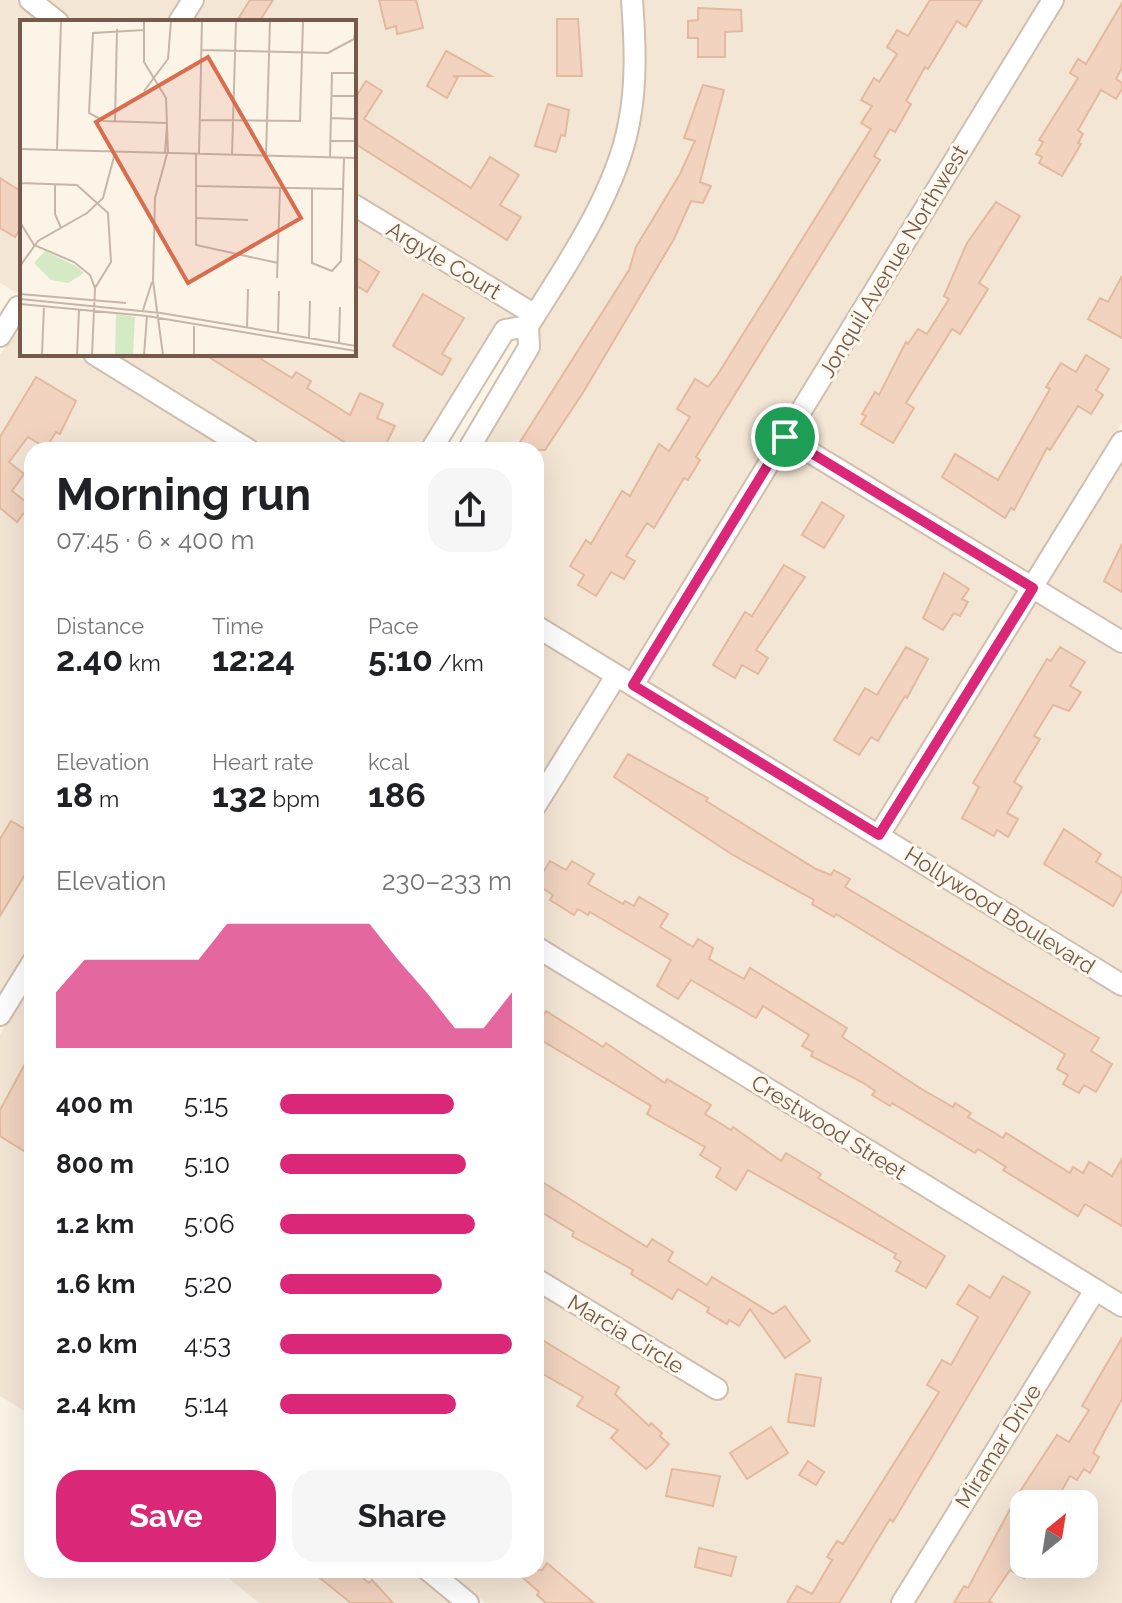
<!DOCTYPE html>
<meta charset="utf-8">
<style>
:root{--surface:#fff;--page:#f6f6f6;--text:#202124;--muted:#757577;--accent:#db2777}
body{margin:0;font-family:Raleway,sans-serif;background:var(--page);color:var(--text);height:100vh;display:flex;flex-direction:column;font-size:30px;white-space:nowrap}
*{box-sizing:border-box;margin:0}
p{font-size:26px;color:var(--muted)}
.icon{flex:none;width:44px;height:44px;fill:none;stroke:currentColor;stroke-width:2;stroke-linecap:round;stroke-linejoin:round}
.map{position:relative;flex:1;overflow:hidden}
.drawer{position:absolute;left:24px;top:442px;width:520px;height:1136px;display:flex;flex-direction:column;background:var(--surface);border-radius:24px;box-shadow:0 8px 32px #0002}
.drawer>*{flex:none}
.needle{width:52px;rotate:30deg}
.fabs{position:absolute;left:1010px;top:1490px;display:grid;gap:16px}
.fabs a{display:grid;place-items:center;width:88px;height:88px;border-radius:16px;background:var(--surface);box-shadow:0 8px 32px #0002;font-size:40px}
.pin{position:absolute;display:grid;place-items:center;width:68px;height:68px;color:#fff;margin:-34px;border:4px solid #fff;border-radius:50%;box-shadow:0 2px 8px #0007}
.round{display:grid;place-items:center;flex:none;width:84px;height:84px;border-radius:24px;background:var(--page)}
.headline{display:flex;align-items:center;justify-content:space-between;height:136px;padding:0 32px}
h1{font-size:44px;font-weight:700;line-height:60px}
.stats{display:grid;grid-template-columns:repeat(3,1fr);gap:12px;height:136px;padding:8px 32px}
.stats div{display:grid;align-content:center}
.stats b{font-size:34px;font-weight:700}
.stats small{font-size:22px;font-weight:400}
.stats p{font-size:22px}
.chart{height:224px;padding:16px 32px}
.chart p{display:flex;justify-content:space-between}
.chart svg{width:100%;height:144px;margin-top:8px;fill:var(--accent);opacity:.7}
.primary-button{display:flex;gap:16px;margin-top:auto;padding:16px 32px}
.primary-button a{flex:1;height:92px;border-radius:24px;background:var(--accent);color:#fff;font-size:32px;font-weight:700;line-height:92px;text-align:center}
.primary-button a+a{background:var(--page);color:var(--text)}
ul{padding:0 32px;list-style:none;font-size:26px}
li{display:grid;grid-template-columns:128px 96px 1fr;align-items:center;height:60px}
li i{height:20px;border-radius:10px;background:var(--accent)}
.map>svg:first-child{display:block}
.residential{fill:#f4e6d5;fill-rule:evenodd}
.building{fill:#f1d3bf;stroke:#e3b99f;stroke-width:2}
.lines{fill:none;stroke-linecap:round;stroke-linejoin:round}
.minor-casing{stroke:#d0beaf;stroke-width:24}
.minor{stroke:#fff;stroke-width:20}
.route-casing{stroke:#fff;stroke-width:16}
.route{stroke:#db2777;stroke-width:10}
.labels{text-anchor:middle;stroke-width:6;stroke-linejoin:round;paint-order:stroke}
.street-label{font-size:22px;fill:#755a4b;stroke:#fff8ed}
.inset-road{fill:none;stroke:#c6b6a9;stroke-width:2}
.view{fill:#d86d4f;fill-opacity:0.15;stroke:#d86d4f;stroke-width:4}
.inset-edge{fill:none;stroke:#755a4b;stroke-width:4}
</style>
<div class="map">
<svg width="1122" height="1603" viewBox="0 0 1122 1603">
<rect width="100%" height="100%" fill="#fcf4e7"/>
<g class="residential">
<path d="M0,0H15L39,22H22V296L0,283Z"/>
<path d="M47,0H181L168,22H77Z"/>
<path d="M204,0H621L626,60L619,123L593,196L532,301L354,192V22H190Z"/>
<path d="M643,0H1042L630,671L536,613V450H479L539,345V328L638,127L646,58Z"/>
<path d="M1065,0H1122V423L1030,573L799,433Z"/>
<path d="M354,218L516,317L496,325L419,450H271L116,354H354Z"/>
<path d="M21,322L22,354H72L228,450H32V944L0,996V355Z"/>
<path d="M788,452L1018,592L876,821L647,681Z"/>
<path d="M1122,461V629L1047,583Z"/>
<path d="M1035,603L1122,656V971L893,831Z"/>
<path d="M536,640L602,680L536,787Z"/>
<path d="M619,690L1122,998V1293L536,934V824Z"/>
<path d="M536,960L1081,1294L890,1603H485L446,1570H536V1292L719,1403L731,1385L536,1266Z"/>
<path d="M32,981V1416L0,1396V1034Z"/>
<path d="M1097,1305L1122,1320V1603H913ZM1024,1504H1084V1564H1024Z"/>
<path d="M219,1570H411L450,1603H259Z"/>
</g>
<g class="building">
<path d="M250,0H273L259,22H236Z"/>
<path d="M379,0H416L423,28L397,34L396,26L386,29Z"/>
<path d="M930,0H982L966,27L957,21L928,69L925,67L906,101L911,104L895,132L890,129L874,156L880,160L696,457L700,460L688,480L684,478L654,528L647,523L626,556L635,561L624,579L611,572L596,596L578,585L584,575L570,566L586,540L591,544L622,491L630,496L659,444L669,451L690,417L677,409L695,379L708,387L718,374L871,129L861,123L872,106L861,100L874,78L879,82L897,54L887,47L897,30L908,36Z"/>
<path d="M1122,3V68L1116,79L1122,83V89L1116,99L1101,90L1078,130L1083,134L1078,143L1081,144L1062,176L1039,163L1042,157L1036,154L1043,142L1039,140L1078,78L1070,73L1078,59L1086,64Z"/>
<path d="M698,8L741,10L742,31L725,32V57H698V38H688V21L698,20Z"/>
<path d="M557,19H578L582,76H557Z"/>
<path d="M446,51L470,64L491,76H453L458,77L447,98L427,86Z"/>
<path d="M366,81L382,91L364,119L471,188L490,157L519,175L500,205L521,217L507,240L354,143V100Z"/>
<path d="M703,85L724,90L700,182L711,186L703,203L691,201L674,239L584,391L545,450H515L629,270L636,247L680,174L695,141L684,138Z"/>
<path d="M548,104L569,110L565,136L561,135L556,152L535,146Z"/>
<path d="M0,178L22,192V226L15,237L0,228Z"/>
<path d="M996,202L1020,216L979,283L988,289L960,334L952,329L906,403L914,408L893,443L861,424L866,416L862,414L875,392L879,395L906,342L908,344L918,329L927,334L949,299L944,296L967,243Z"/>
<path d="M354,256L379,272L367,292L354,284Z"/>
<path d="M1122,276V338L1088,319L1100,298L1108,302Z"/>
<path d="M423,294L464,318L442,354L451,359L442,375L393,346Z"/>
<path d="M204,354H264L261,359L292,378L296,372L311,381L307,388L350,415L360,393L383,404L377,418L395,426L383,450H357Z"/>
<path d="M1086,355L1109,369L1096,390L1103,395L1091,414L1078,406L1050,450L1047,448L1014,510L1011,508L1005,518L942,477L955,454L998,480L1050,389L1046,387L1061,363L1076,372Z"/>
<path d="M36,377L76,401L60,434L56,432L46,448L28,437L9,462L24,474L12,491L30,505L17,522L0,508V437Z"/>
<path d="M822,502L844,516L824,548L802,535Z"/>
<path d="M1122,544V592L1104,581Z"/>
<path d="M784,565L805,577L756,650L768,658L758,674L742,665L735,678L713,665L745,612L752,616Z"/>
<path d="M944,573L969,589L962,599L968,602L960,616L954,613L943,630L923,618Z"/>
<path d="M906,647L928,659L907,698L905,696L878,741L871,737L859,755L834,740L865,688L877,695Z"/>
<path d="M1060,647L1085,662L1070,686L1081,692L1069,711L1053,705L1034,736L1040,739L1014,782L1022,787L1007,813L1018,819L1008,837L997,830L994,836L962,818L979,787L973,783L1047,659L1051,661Z"/>
<path d="M628,754L708,798L706,801L816,869L831,875L834,870L850,879L845,887L1099,1038L1091,1051L1112,1064L1096,1092L1084,1085L1079,1093L1063,1084L1068,1075L1057,1069L1065,1054L836,914L834,917L812,904L814,900L733,855L614,777Z"/>
<path d="M11,821L32,833V863L0,916V839Z"/>
<path d="M1064,829L1101,854L1096,862L1122,878V890L1113,906L1044,864Z"/>
<path d="M550,861L566,870L572,861L594,874L588,884L623,904L625,901L634,906L639,897L668,914L660,927L693,947L698,939L713,948L709,959L744,979L750,968L847,1028L842,1037L923,1090L953,1107L955,1103L971,1113L968,1117L1003,1138L1006,1133L1070,1173L1073,1167L1083,1173L1089,1162L1112,1176L1122,1159V1226L1085,1204L1078,1216L1003,1170L1006,1167L978,1149L975,1153L892,1103L890,1106L872,1095L875,1091L862,1082L811,1056L813,1052L802,1046L809,1035L763,1006L756,1018L691,980L678,999L657,986L671,960L590,912L588,915L578,909L574,915L550,900L553,895L536,884Z"/>
<path d="M546,1011L603,1047L606,1043L665,1083L667,1079L711,1105L705,1114L731,1130L733,1127L781,1161L786,1153L821,1174L818,1178L945,1256L926,1288L896,1271L901,1262L894,1258L896,1254L748,1170L736,1190L716,1177L721,1168L700,1155L705,1147L647,1114L651,1106L536,1037V1026Z"/>
<path d="M32,1051V1156L0,1136V1110Z"/>
<path d="M536,1178L647,1247L652,1239L673,1252L668,1261L707,1285L712,1277L773,1314L785,1306L810,1341L785,1358L750,1309L739,1326L729,1320L727,1324L707,1312L709,1308L678,1289L672,1299L631,1274L633,1270L572,1236L574,1232L536,1209Z"/>
<path d="M1003,1276L1030,1292L893,1522L890,1519L839,1603H787L797,1586L812,1594L832,1560L827,1557L837,1541L843,1544L939,1392L927,1385L942,1360L951,1365L978,1317L957,1304L969,1285L990,1298Z"/>
<path d="M536,1336L619,1387L615,1394L649,1426L651,1423L662,1433L660,1436L669,1444L652,1464L646,1469L611,1438L618,1430L577,1406L583,1397L536,1370Z"/>
<path d="M1122,1338V1399L1093,1453L1099,1457L1090,1473L1084,1469L1077,1480L1070,1476L1054,1504H1024V1578L1010,1570L989,1601L993,1603H954L964,1586L968,1588L1017,1496L1057,1435L1069,1442L1089,1410L1082,1406Z"/>
<path d="M796,1374L821,1378L814,1426L788,1422Z"/>
<path d="M771,1427L788,1453L747,1479L730,1453Z"/>
<path d="M808,1461L824,1472L816,1485L799,1475Z"/>
<path d="M672,1469L720,1476L713,1506L666,1496Z"/>
<path d="M699,1548L736,1557L731,1576L695,1567Z"/>
<path d="M547,1563L594,1603H546L537,1595L539,1592L514,1570H542Z"/>
<path d="M310,1570H353L369,1583L372,1580L393,1603H351Z"/>
</g>
<g class="lines">
<g class="minor-casing">
<g id="minor">
<path d="M30,0L58,22"/>
<path d="M179,22L193,0"/>
<path d="M354,205L535,315"/>
<path d="M0,336L18,307"/>
<path d="M94,354L249,450"/>
<path d="M785,437L1122,642"/>
<path d="M431,450L505,330L528,326"/>
<path d="M468,450L529,347L528,326C566,266 616,193 629,123C637,82 635,41 632,0"/>
<path d="M536,626L1122,985"/>
<path d="M633,685L1053,0"/>
<path d="M536,805L616,676"/>
<path d="M879,835L1122,442"/>
<path d="M536,947L1122,1306"/>
<path d="M0,1015L32,963"/>
<path d="M536,1279L717,1389"/>
<path d="M428,1570L468,1603"/>
<path d="M902,1603L1095,1290"/>
</g>
</g>
<use href="#minor" class="minor"/>
</g>
<g class="lines">
<g class="route-casing">
<path id="route" d="M785,437L1033,588L879,835L633,685Z"/>
</g>
<use href="#route" class="route"/>
</g>
<g class="labels">
<g class="street-label">
<text transform="translate(444 260) rotate(31)" y="8">Argyle Court</text>
<text transform="translate(893 261) rotate(-59)" y="8">Jonquil Avenue Northwest</text>
<text transform="translate(1000 910) rotate(32)" y="8">Hollywood Boulevard</text>
<text transform="translate(829 1127) rotate(32)" y="8">Crestwood Street</text>
<text transform="translate(626 1334) rotate(31)" y="8">Marcia Circle</text>
<text transform="translate(998 1446) rotate(-58)" y="8">Miramar Drive</text>
</g>
</g>
<g transform="translate(20 20)">
<rect width="336" height="336" fill="#fcf4e7"/>
<path d="M25,231L56,246L64,253L48,263L31,260L14,243ZM96,294L115,297L113,335H95Z" fill="#d4eac5"/>
<path class="inset-road" d="M124,1V42L146,78L148,133M124,10L73,13L69,93L84,101L147,103M181,30L308,33L334,19L336,8M124,71L148,39L151,1M311,76H336M311,98L336,99M180,100L280,101L283,1M95,101L97,9M310,121H336M0,129L336,138M37,130L41,1M145,133L147,104M176,134V225L258,243M179,134L182,1M212,135L216,1M246,136L250,1M310,137L312,53H336M0,163L57,165L88,193L91,242L75,268M35,164V194L41,208M175,166L323,169M292,169V243L312,251L321,241L324,138M0,178L1,129M175,198L228,200M0,202L14,225L54,242L70,255L75,268L72,335M0,246L18,221L67,193L83,178L95,133M257,258L260,168M0,274L106,283M0,279L141,293L336,326M0,284L127,296L336,331M123,290L132,262M227,307L228,269M258,312L259,271M289,318L290,281M319,322L320,287M22,335L24,286M57,335L59,290M124,335L127,296M143,335L133,261L135,178L147,134M174,335V306"/>
<path class="view" d="M188,37L281,198L168,263L76,102Z"/>
<rect width="336" height="336" class="inset-edge"/>
</g>
</svg>
<div class="fabs">
<a><svg class="needle" viewBox="-14 -14 28 28"><path d="M0-13l5 13h-10z" fill="#e53935"/><path d="M0 13l5-13h-10z" fill="#757577"/></svg></a>
</div>
<div class="pin" style="left:785px;top:437px;background:#1e9e55"><svg class="icon" aria-label="arrive" viewBox="0 0 24 24"><path d="M6 21V4h12l-3 4 3 4H6"/></svg></div>
<section class="drawer">
<div class="headline"><div><h1>Morning run</h1><p>07:45 · 6 × 400 m</p></div><a class="round"><svg class="icon" aria-label="share" viewBox="0 0 24 24"><path d="M12 15V3M7 8l5-5 5 5M5 13v7h14v-7"/></svg></a></div>
<div class="stats">
<div><p>Distance</p><b>2.40<small> km</small></b></div>
<div><p>Time</p><b>12:24</b></div>
<div><p>Pace</p><b>5:10<small> /km</small></b></div>
</div>
<div class="stats">
<div><p>Elevation</p><b>18<small> m</small></b></div>
<div><p>Heart rate</p><b>132<small> bpm</small></b></div>
<div><p>kcal</p><b>186</b></div>
</div>
<div class="chart"><p><span>Elevation</span>230–233 m</p>
<svg viewBox="0 0 160 44" preserveAspectRatio="none"><path d="M0 44V27L10 17L20 17L30 17L40 17L50 17L60 6L70 6L80 6L90 6L100 6L110 6L120 17L130 27L140 38L150 38L160 27V44z"/></svg>
</div>
<ul>
<li><b>400 m</b>5:15<i style="width:75%"></i></li>
<li><b>800 m</b>5:10<i style="width:80%"></i></li>
<li><b>1.2 km</b>5:06<i style="width:84%"></i></li>
<li><b>1.6 km</b>5:20<i style="width:70%"></i></li>
<li><b>2.0 km</b>4:53<i style="width:100%"></i></li>
<li><b>2.4 km</b>5:14<i style="width:76%"></i></li>
</ul>
<div class="primary-button"><a>Save</a><a>Share</a></div>
</section>
</div>
